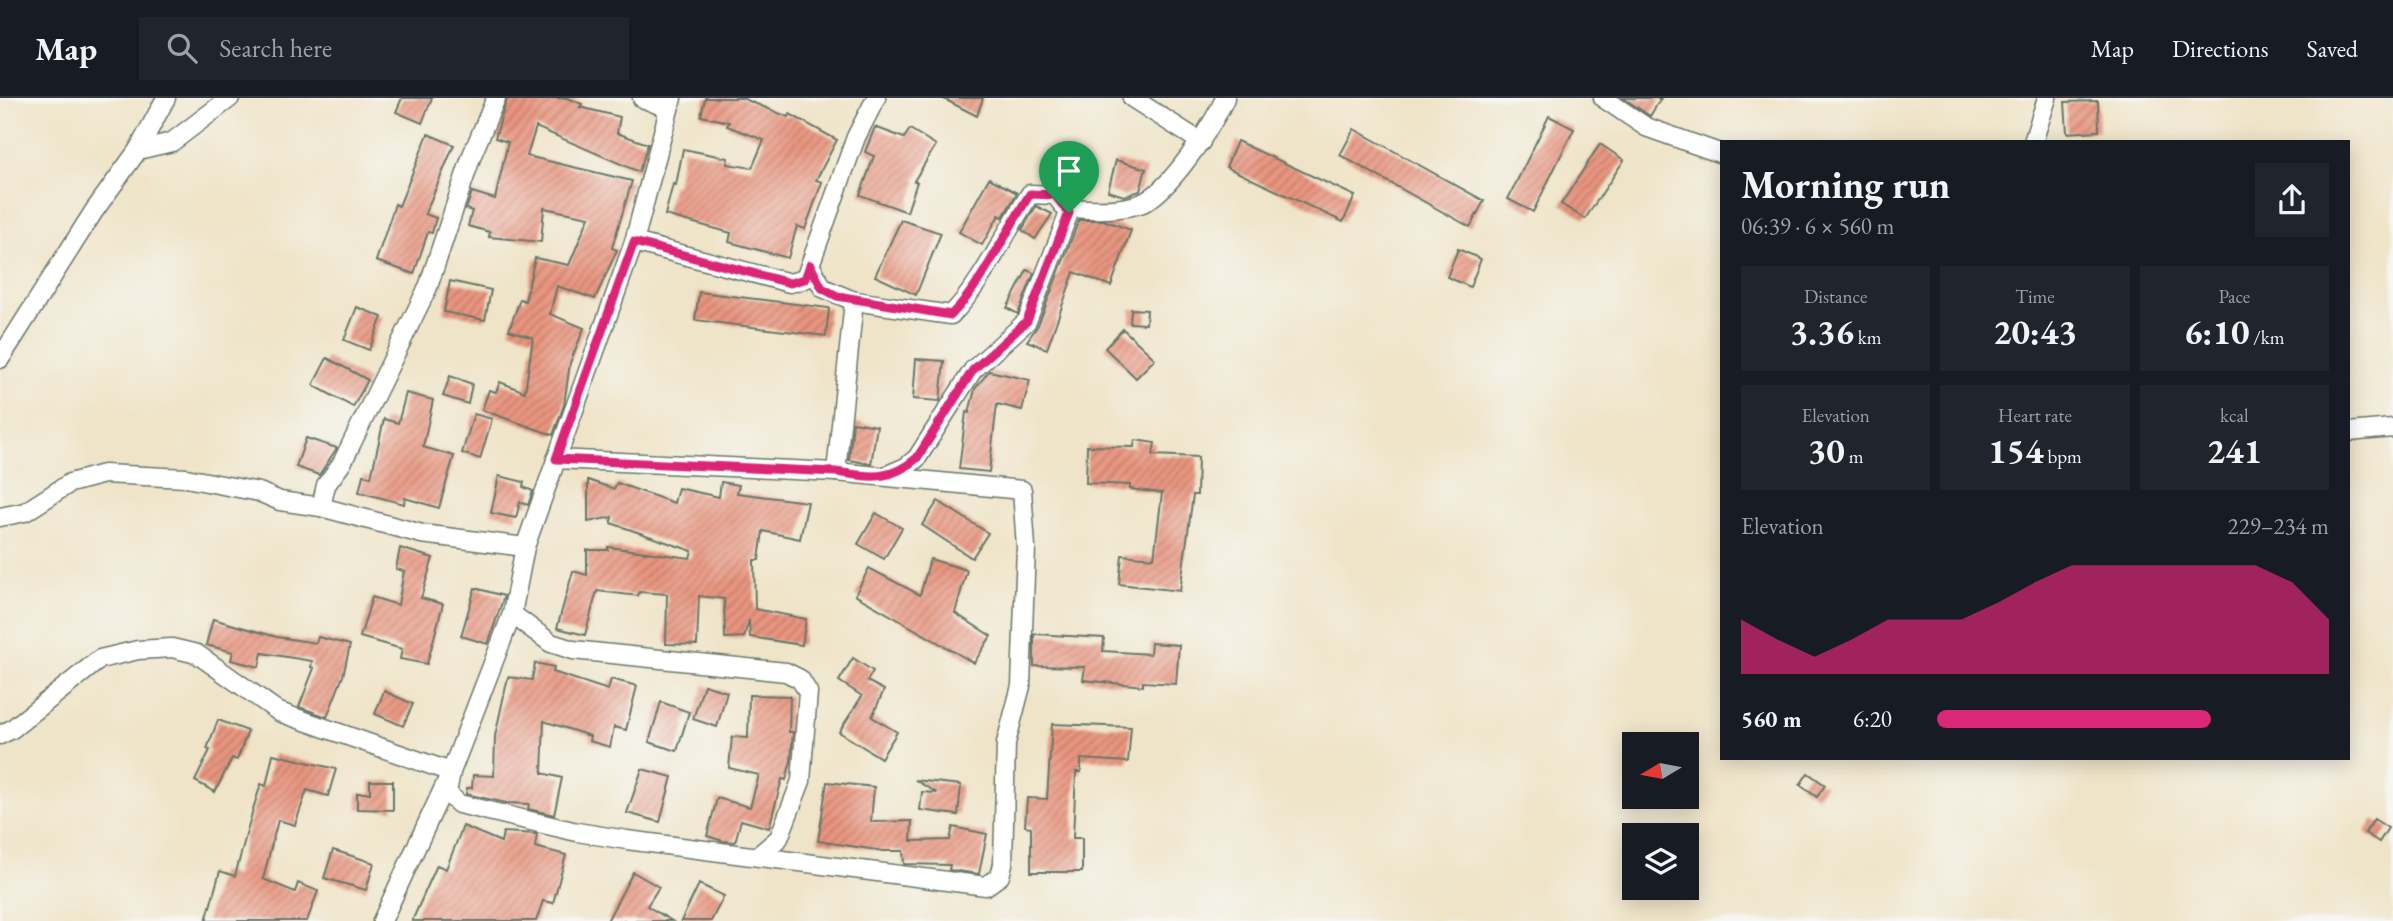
<!DOCTYPE html>
<meta charset="utf-8">
<style>
:root{--surface:#171b24;--page:#20242c;--text:#f1f3f6;--muted:#9ea1a6;--line:#363941;--accent:#db2777}
body{margin:0;font-family:"EB Garamond",serif;background:var(--page);color:var(--text);height:100vh;display:flex;flex-direction:column;font-size:26px;white-space:nowrap}
*{box-sizing:border-box;margin:0}
p{font-size:23px;color:var(--muted)}
.icon{flex:none;width:38px;height:38px;fill:none;stroke:currentColor;stroke-width:2;stroke-linecap:round;stroke-linejoin:round}
.map{position:relative;flex:1;overflow:hidden}
.drawer{position:absolute;left:1720px;top:42px;width:630px;height:620px;display:flex;flex-direction:column;background:var(--surface);border-radius:0px;box-shadow:0 4px 18px #0003}
.drawer>*{flex:none}
.needle{width:46px;rotate:260deg}
.fabs{position:absolute;left:1622px;top:634px;display:grid;gap:14px}
.fabs a{display:grid;place-items:center;width:77px;height:77px;border-radius:0px;background:var(--surface);box-shadow:0 4px 18px #0003;font-size:35px}
.pin{position:absolute;display:grid;place-items:center;width:60px;height:60px;color:#fff;margin:-72px -30px;border-radius:50% 50% 50% 0;rotate:-45deg;box-shadow:0 0 7px #0007}
.pin .icon{rotate:45deg}
.round{display:grid;place-items:center;flex:none;width:74px;height:74px;border-radius:0px;background:var(--page)}
.headline{display:flex;align-items:center;justify-content:space-between;height:119px;padding:0 21px}
h1{font-size:38px;font-weight:700;line-height:52px}
.metrics{display:grid;grid-template-columns:repeat(3,1fr);gap:10px;height:119px;padding:7px 21px}
.metrics div{display:grid;align-content:center;border-radius:0px;background:var(--page);text-align:center}
.metrics b{font-size:35px;font-weight:700}
.metrics small{font-size:19px;font-weight:400}
.metrics p{font-size:19px}
.chart{height:196px;padding:14px 21px}
.chart p{display:flex;justify-content:space-between}
.chart svg{width:100%;height:126px;margin-top:7px;fill:var(--accent);opacity:.7}
ul{padding:0 21px;list-style:none;font-size:23px}
li{display:grid;grid-template-columns:112px 84px 1fr;align-items:center;height:52px}
li i{height:18px;border-radius:9px;background:var(--accent)}
header{display:flex;align-items:center;gap:42px;box-sizing:border-box;height:98px;padding:0 35px;background:var(--surface);border-bottom:2px solid var(--line)}
header strong{font-size:33px}
nav{display:flex;gap:38px;margin-inline-start:auto;font-size:24px}
.search{width:490px;height:63px;background:var(--page);display:flex;align-items:center;gap:18px;box-sizing:border-box;padding:0 24px;border-radius:0px;color:var(--muted);font-size:26px}
.map>svg:first-child{display:block}
.building{fill:url(#building-hatch)}
.lines{fill:none;stroke-linecap:round;stroke-linejoin:round}
.minor-casing{stroke:#687768;stroke-width:21}
.minor{stroke:#fff;stroke-width:18}
.route-casing{stroke:#fff;stroke-width:14}
.route{stroke:#db2777;stroke-width:9}
</style>
<header>
<strong>Map</strong>
<div class="search"><svg class="icon" aria-label="search" viewBox="0 0 24 24"><circle cx="10" cy="10" r="6"/><path d="M15 15l6 6"/></svg>Search here</div>
<nav><a>Map</a><a>Directions</a><a>Saved</a></nav>
</header>
<div class="map">
<svg width="2393" height="823" viewBox="0 0 2393 823">
<defs>
<pattern id="building-hatch" width="6" height="6" patternUnits="userSpaceOnUse" patternTransform="scale(1.75)"><rect width="6" height="6" fill="#e9957f"/><path d="M-1 1l2-2M0 6l6-6M5 7l2-2" fill="none" stroke="#bc7b69"/></pattern>
</defs>
<rect width="100%" height="100%" fill="#f6f6f2"/>
<filter id="ink" filterUnits="userSpaceOnUse"><feTurbulence type="fractalNoise" baseFrequency=".0143" numOctaves="2"/><feDisplacementMap in="SourceGraphic" scale="14" xChannelSelector="R" yChannelSelector="G"/><feConvolveMatrix kernelMatrix="1 2 1 2 8 2 1 2 1" color-interpolation-filters="sRGB"/></filter>
<filter id="wash" filterUnits="userSpaceOnUse"><feTurbulence type="fractalNoise" baseFrequency=".00686" numOctaves="4" result="noise"/><feDisplacementMap in="SourceGraphic" scale="28" xChannelSelector="R" yChannelSelector="G"/><feGaussianBlur stdDeviation="1.57" result="paint"/><feColorMatrix in="noise" values="0 0 0 0 0 0 0 0 0 0 0 0 0 0 0 0 0 1.4 0 .05"/><feComposite in="paint" operator="in"/></filter>
<g filter="url(#wash)">
<rect width="100%" height="100%" fill="#efe4c8"/>
<g id="blocks">
<g class="building">
<path d="M402,0H432L422,25L396,14Z"/>
<path d="M507,0H567L582,6L580,9L620,19L617,35L648,46L639,74L536,29L527,58L632,83L612,150L617,152L595,201L557,188L550,216L584,230L570,265L564,307L553,337L482,312L489,292L496,294L500,284L525,294L533,240L509,232L520,201L525,203L535,160L569,167L589,119L544,110L541,144L489,139L490,134L468,128L472,113L466,111L472,94L495,101L508,44L495,40Z"/>
<path d="M705,0H742L788,19L790,16L837,42L816,82L822,84L805,131L797,128L788,160L729,144L731,135L665,117L673,86L676,87L683,51L728,60L727,66L752,70L764,42L727,28L729,24L701,18Z"/>
<path d="M942,0H983L977,18Z"/>
<path d="M1623,0H1661L1650,18Z"/>
<path d="M2098,3L2099,33L2067,35L2065,4Z"/>
<path d="M1549,18L1574,31L1533,114L1508,101Z"/>
<path d="M875,29L904,40L910,31L936,47L914,83L917,84L907,114L860,97L874,58L865,54Z"/>
<path d="M1354,31L1484,103L1470,129L1340,57Z"/>
<path d="M428,36L454,47L425,116L436,120L432,135L428,134L414,176L376,163L395,106L399,108Z"/>
<path d="M1237,43L1355,98L1343,124L1226,69Z"/>
<path d="M1600,46L1624,62L1585,121L1561,106Z"/>
<path d="M1116,62L1146,71L1140,93L1124,98L1108,93Z"/>
<path d="M989,80L1017,95L1003,119L999,117L982,147L959,134Z"/>
<path d="M1036,108L1052,116L1035,141L1022,132Z"/>
<path d="M901,122L941,135L916,197L875,178Z"/>
<path d="M1079,122H1103L1131,132L1111,188L1074,174L1047,251L1027,243L1038,227Z"/>
<path d="M1458,151L1481,161L1470,189L1447,179Z"/>
<path d="M1027,172L1034,175L1018,216L1007,210Z"/>
<path d="M450,183L491,192L485,222L444,214Z"/>
<path d="M699,194L829,210L826,238L695,222Z"/>
<path d="M357,209L382,219L369,252L344,242Z"/>
<path d="M1131,211L1147,212L1146,226L1130,225Z"/>
<path d="M1123,231L1155,261L1136,280L1105,250Z"/>
<path d="M327,260L368,282L353,309L313,287Z"/>
<path d="M916,261L944,263L940,303L913,301Z"/>
<path d="M989,273L1030,282L1022,312L997,306L989,374L959,371L966,314L969,315L975,291Z"/>
<path d="M450,278L472,286L468,306L443,298Z"/>
<path d="M406,295L433,302L423,349L454,358L439,410L405,400L404,406L359,394L363,377L371,379L384,321L398,325Z"/>
<path d="M474,316L492,321L480,361L462,355Z"/>
<path d="M853,324L877,328L871,366L849,362Z"/>
<path d="M306,340L337,350L319,377L296,369Z"/>
<path d="M1135,342L1155,345L1153,357L1198,359L1197,397H1193L1180,493L1119,486L1122,457L1154,460L1162,395L1130,391V387L1086,385L1087,348L1134,349Z"/>
<path d="M499,378L524,384L523,389L533,393L528,407L520,404L516,420L491,415Z"/>
<path d="M588,382L614,391L617,385L674,405L678,390L719,399L721,384L739,387L737,395L808,404L800,441L763,433L759,462H754L755,511L806,521L802,547L750,539L749,522L744,539L725,540L724,501L699,498L697,547L666,546L667,496L639,494L638,498L597,493L585,537L557,530L573,473L587,477V452H608V449L690,460L692,453L611,425L612,419L588,424Z"/>
<path d="M938,403L988,435L972,460L922,427Z"/>
<path d="M876,415L902,430L884,461L858,446Z"/>
<path d="M400,450L433,460L421,500L443,506L427,566L400,561L402,551L360,539L372,499L398,507L404,473L396,471Z"/>
<path d="M930,461L967,472L955,515L991,538L974,565L855,497L869,470L920,497Z"/>
<path d="M475,490L504,498L488,546L461,538Z"/>
<path d="M213,521L277,539L316,545L318,539L350,547L343,578L327,619L299,609L314,570L311,569L312,563L262,555L259,569L231,562L233,554L206,547Z"/>
<path d="M1034,536L1104,540L1103,553L1150,556L1151,545L1179,547L1176,586L1143,584V588L1083,582L1085,569L1034,568Z"/>
<path d="M853,560L873,573L867,583L884,592L872,619L897,634L881,660L839,634L862,598L839,583Z"/>
<path d="M535,565L554,569L553,574L608,592L611,581L637,588L626,632L614,629L610,649L589,643L590,638L544,623L542,675L562,680L554,717L528,711L529,706L506,705L466,696L467,690H472L473,677L494,678L495,638L508,579L532,582Z"/>
<path d="M704,587L727,594L717,629L693,621Z"/>
<path d="M384,593L413,606L403,628L375,616Z"/>
<path d="M749,597L790,598L789,634H793L791,663L786,682L782,681L769,730L741,722L735,744L723,743L707,738L717,700L750,709L759,677L729,670L732,639L748,640Z"/>
<path d="M661,604L689,614L677,653L649,644Z"/>
<path d="M218,622L248,633L237,662L232,660L215,694L195,683L210,652L207,651Z"/>
<path d="M1052,626L1131,629L1128,664L1081,661V674H1076L1073,740H1082V774H1031V729L1025,728L1027,700L1047,701Z"/>
<path d="M273,656L336,671L328,698L307,692L295,727L278,722L263,781L295,794L298,785L318,793L307,823H206L220,773L235,778L253,711L261,686L266,688Z"/>
<path d="M642,671L672,679L660,724L627,715Z"/>
<path d="M1808,675L1825,687L1817,699L1800,687Z"/>
<path d="M915,682L961,687L958,717L920,712L922,694L937,695Z"/>
<path d="M370,683H393V712L357,711V695H370Z"/>
<path d="M827,684L874,689L871,724L912,723L911,743L950,742L953,729L987,736L979,776L949,772L950,767L904,766L903,753H883L818,743Z"/>
<path d="M2374,721L2388,730L2379,744L2365,735Z"/>
<path d="M463,728L501,744L503,734L537,736L535,749L566,757L553,805L543,803L536,823H412L437,767L446,771Z"/>
<path d="M333,752L374,765L366,792L324,780Z"/>
<path d="M633,774L659,789L647,808L672,823H607Z"/>
<path d="M699,786L724,798L711,823H681Z"/>
</g>
</g>
</g>
<g filter="url(#ink)">
<use href="#blocks" fill-opacity="0" stroke="#687768" stroke-width="2"/>
<g class="lines">
<g class="minor-casing">
<g id="minor">
<path d="M642,0L667,10"/>
<path d="M1132,0L1201,44"/>
<path d="M1603,0L1646,29L1722,56"/>
<path d="M2033,44L2047,0"/>
<path d="M138,52L172,44L230,0"/>
<path d="M634,144L790,185L805,181L856,39L876,0"/>
<path d="M810,167L823,190L854,203"/>
<path d="M0,261L94,113L138,52L166,0"/>
<path d="M2348,334L2393,330"/>
<path d="M836,374L854,203L951,217C982,186 1005,135 1030,96L1055,97L1069,115"/>
<path d="M885,378L906,369L917,360L973,272L1027,223L1069,115L1074,110C1094,112 1120,112 1140,106C1168,96 1213,27 1225,0"/>
<path d="M321,409L326,387L342,365L428,189L472,57L496,0"/>
<path d="M0,419L25,414L70,385L104,376L186,380L259,394L280,403L321,409L422,436L525,449"/>
<path d="M512,516L551,545L573,552L786,574L800,581L808,594L801,683L779,740L759,757"/>
<path d="M0,637L12,631L100,561L138,552L172,550L197,556L279,614L451,674L447,695L459,706L577,734L627,742L986,788L1000,778L1003,766L1006,645L1021,588L1026,449L1022,392L836,374L556,361"/>
<path d="M382,823L451,674L512,516L525,449L634,144L672,0"/>
</g>
</g>
<use href="#minor" class="minor"/>
</g>
</g>
<g class="lines" filter="url(#ink)">
<g class="route-casing">
<path id="route" d="M1030,96L1055,97L1069,115L1027,223L973,272L917,360C889,384 870,379 836,374L556,361L634,144L790,185L805,181L810,167L822,190L837,198L951,217C983,185 1005,135 1030,96Z"/>
</g>
<use href="#route" class="route"/>
</g>
</svg>
<div class="fabs">
<a><svg class="needle" viewBox="-14 -14 28 28"><path d="M0-13l5 13h-10z" fill="#e53935"/><path d="M0 13l5-13h-10z" fill="#9ea1a6"/></svg></a>
<a><svg class="icon" aria-label="layers" viewBox="0 0 24 24"><path d="M12 4l9 5-9 5-9-5zM3 14l9 5 9-5"/></svg></a>
</div>
<div class="pin" style="left:1069px;top:115px;background:#1e9e55"><svg class="icon" aria-label="arrive" viewBox="0 0 24 24"><path d="M6 21V4h12l-3 4 3 4H6"/></svg></div>
<section class="drawer">
<div class="headline"><div><h1>Morning run</h1><p>06:39 · 6 × 560 m</p></div><a class="round"><svg class="icon" aria-label="share" viewBox="0 0 24 24"><path d="M12 15V3M7 8l5-5 5 5M5 13v7h14v-7"/></svg></a></div>
<div class="metrics">
<div><p>Distance</p><b>3.36<small> km</small></b></div>
<div><p>Time</p><b>20:43</b></div>
<div><p>Pace</p><b>6:10<small> /km</small></b></div>
</div>
<div class="metrics">
<div><p>Elevation</p><b>30<small> m</small></b></div>
<div><p>Heart rate</p><b>154<small> bpm</small></b></div>
<div><p>kcal</p><b>241</b></div>
</div>
<div class="chart"><p><span>Elevation</span>229–234 m</p>
<svg viewBox="0 0 160 44" preserveAspectRatio="none"><path d="M0 44V25L10 32L20 38L30 32L40 25L50 25L60 25L70 19L80 12L90 6L100 6L110 6L120 6L130 6L140 6L150 12L160 25V44z"/></svg>
</div>
<ul>
<li><b>560 m</b>6:20<i style="width:70%"></i></li>
</ul>
</section>
</div>
